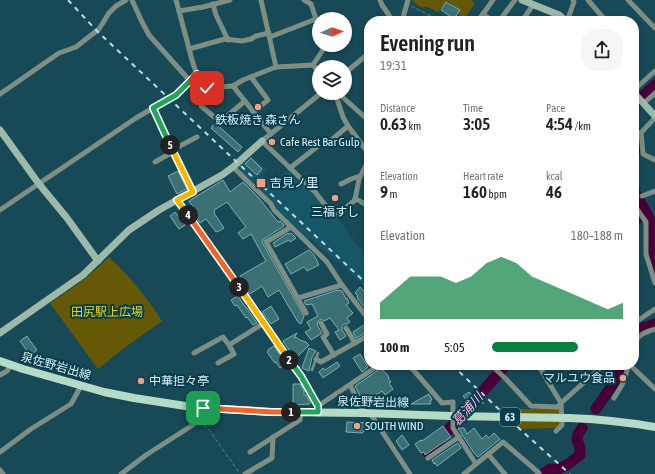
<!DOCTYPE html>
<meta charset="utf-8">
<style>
:root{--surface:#fff;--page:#f6f6f6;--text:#202124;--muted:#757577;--accent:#0b8043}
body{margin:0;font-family:"Asap Condensed","Noto Sans JP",sans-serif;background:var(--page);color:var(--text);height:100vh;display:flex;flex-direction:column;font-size:15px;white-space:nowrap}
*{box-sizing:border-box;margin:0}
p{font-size:13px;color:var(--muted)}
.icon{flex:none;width:22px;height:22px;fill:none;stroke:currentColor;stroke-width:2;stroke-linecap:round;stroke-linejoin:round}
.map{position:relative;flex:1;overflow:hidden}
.panel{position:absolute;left:364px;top:16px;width:275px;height:354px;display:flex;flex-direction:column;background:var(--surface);border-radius:16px;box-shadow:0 2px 6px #0003}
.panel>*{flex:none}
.needle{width:26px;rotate:87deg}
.buttons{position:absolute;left:312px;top:12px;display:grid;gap:8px}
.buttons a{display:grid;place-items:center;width:40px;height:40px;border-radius:50%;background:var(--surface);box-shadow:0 2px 6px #0003;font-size:20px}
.pin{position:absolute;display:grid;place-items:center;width:34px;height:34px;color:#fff;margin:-17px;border-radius:8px;box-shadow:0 2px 6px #0006}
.km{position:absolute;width:20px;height:20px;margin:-10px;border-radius:50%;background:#222;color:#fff;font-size:11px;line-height:20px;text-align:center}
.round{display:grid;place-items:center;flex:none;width:42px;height:42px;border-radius:16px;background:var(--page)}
.summary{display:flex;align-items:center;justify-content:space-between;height:68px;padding:0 16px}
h1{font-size:22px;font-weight:600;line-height:30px}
.stats{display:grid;grid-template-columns:repeat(3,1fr);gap:6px;height:68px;padding:4px 16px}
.stats div{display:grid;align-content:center}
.stats b{font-size:17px;font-weight:600}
.stats small{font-size:11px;font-weight:400}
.stats p{font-size:11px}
.chart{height:112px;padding:8px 16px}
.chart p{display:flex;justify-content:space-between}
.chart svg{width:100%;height:72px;margin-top:4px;fill:var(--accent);opacity:.7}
ul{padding:0 16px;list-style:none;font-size:13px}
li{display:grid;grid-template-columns:64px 48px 1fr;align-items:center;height:30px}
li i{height:10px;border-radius:5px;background:var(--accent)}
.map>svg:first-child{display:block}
.built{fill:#175667}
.green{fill:#655907}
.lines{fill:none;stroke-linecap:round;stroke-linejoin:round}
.river{stroke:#470137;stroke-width:11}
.building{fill:#3b7174;stroke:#78afb2}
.path{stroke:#59828e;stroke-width:1;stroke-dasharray:4 2;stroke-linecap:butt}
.lane{stroke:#7d8f84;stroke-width:2.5}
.street{stroke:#7d8f84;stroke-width:5}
.secondary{stroke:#9db9a9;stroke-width:7}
.primary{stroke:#b5dac5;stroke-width:8}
.rail{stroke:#bfdbe3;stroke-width:2;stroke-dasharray:5 5;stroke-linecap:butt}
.primary-bridge{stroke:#b5dac5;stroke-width:8}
.split-1-casing{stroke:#fff;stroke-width:8}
.split-2-casing{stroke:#fff;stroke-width:8}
.split-3-casing{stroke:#fff;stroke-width:8}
.split-4-casing{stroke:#fff;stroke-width:8}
.split-5-casing{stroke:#fff;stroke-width:8}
.split-6-casing{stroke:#fff;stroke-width:8}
.split-7-casing{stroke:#fff;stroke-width:8}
.split-1{stroke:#f0652b;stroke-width:5}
.split-2{stroke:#22a559;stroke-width:5}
.split-3{stroke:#f5b400;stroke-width:5}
.split-4{stroke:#f0652b;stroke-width:5}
.split-5{stroke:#f5b400;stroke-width:5}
.split-6{stroke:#22a559;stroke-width:5}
.split-7{stroke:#22a559;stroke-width:5}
.poi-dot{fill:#f39f82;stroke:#083e4c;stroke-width:1.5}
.labels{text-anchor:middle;stroke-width:4;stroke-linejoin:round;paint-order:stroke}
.shield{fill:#083e4c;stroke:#98bac4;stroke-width:1}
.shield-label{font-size:11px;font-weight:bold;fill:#d6eff7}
.poi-label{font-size:12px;fill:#d6eff7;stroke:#083e4c;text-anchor:start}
.park-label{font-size:12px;fill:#ebd21d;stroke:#083e4c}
.street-label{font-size:12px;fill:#d6eff7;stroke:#083e4c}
.water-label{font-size:13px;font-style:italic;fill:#feb4e4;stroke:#083e4c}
</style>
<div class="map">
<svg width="655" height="474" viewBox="0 0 655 474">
<rect width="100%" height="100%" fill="#174957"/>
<path class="built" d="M251,155L267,170L263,175L273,183L287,170L311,192L333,219L337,216L356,244L369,256V291L339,262L338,263L311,239L309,241L276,210L236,168Z"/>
<g class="green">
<path d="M412,0H471L475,3L463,21H453L458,19L460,10L447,1L440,9L439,12H437L428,7H420Z"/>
<path d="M109,257C130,277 146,296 162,321L123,349L98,369L50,303C72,289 91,275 109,257Z"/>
<path d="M503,409H558L562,414V424L556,428L522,429Z"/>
</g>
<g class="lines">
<g class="river">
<path d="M634,104L655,85"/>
<path d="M634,128L637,144L634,153"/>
<path d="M634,187L635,193L650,220L651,229L650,255L655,273"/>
<path d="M634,222L645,210"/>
<path d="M634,333L638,330L655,324"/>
<path d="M596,409L615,381L621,365"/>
<path d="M428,453L506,365"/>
<path d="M543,474L550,469H558L567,465L580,455V448L577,440L578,434L582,428"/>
</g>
</g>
<g class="building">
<path d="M446,2L460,10L454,19L441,10Z"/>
<path d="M215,123L242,147L238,152L211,128Z"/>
<path d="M251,158L262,169L257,175L245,164Z"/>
<path d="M178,171L187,189L177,194L168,176Z"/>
<path d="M223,180L230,192L243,182L258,197L278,222L280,221L284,225V226L264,239L262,242L304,316L301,324L298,322L279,290L268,297L262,286L250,294L244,287L245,286L240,276L266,261L251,234L243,239L238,233L246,227L227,202L214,210L215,212L214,213L224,228L219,231L216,232L206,219L200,223L190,210L194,208L189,201Z"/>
<path d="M175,212L185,225L179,229L170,216Z"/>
<path d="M288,233L289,234L291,233L296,238L290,242L289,240L275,247L273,243Z"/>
<path d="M309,250L314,255L319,265L307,271L304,267L291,274L285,264Z"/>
<path d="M360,287L365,292L369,297V313L358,299L357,297L358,296L355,293Z"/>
<path d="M338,290L342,291L346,299L347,298L349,303L346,305L353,313L347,318L350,322L347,324H344L342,326V330L346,336L340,340L335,332L339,330L330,318L324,321L321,319L318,321L317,325L322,333L311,340L305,332L311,329L307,322L318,316L312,304L306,305L304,301Z"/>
<path d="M238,296L246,308H247L257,323L253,325L247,317L246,318L237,305L235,306L231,300Z"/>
<path d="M271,306L279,319L271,324L262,312Z"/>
<path d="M367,323L369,324V331L356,338L353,332Z"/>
<path d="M297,333L294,338L296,337L298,339H299L300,340L306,342L309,345L297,357L292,352L291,353L283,341Z"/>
<path d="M27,336L28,338L37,350L30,355L20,341Z"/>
<path d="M274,346L286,364L280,368L276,362L275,363L274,362L267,352L269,349Z"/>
<path d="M309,348L316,351L312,357L309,371L302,368Z"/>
<path d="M360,354L368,367L362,372L353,358Z"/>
<path d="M337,362L340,366L323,378L319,372L323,368L325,370Z"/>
<path d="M381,368L386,374H387L389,378H388L391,382L389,383L393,389L385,395L382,391L370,399L372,402L366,406L360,396L355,386Z"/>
<path d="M293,384H300L304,391V395H306L310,402V404L293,405Z"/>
<path d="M469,392L475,399L480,396L484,403H470H471L468,402L463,396Z"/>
<path d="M429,394L432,400L430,401L431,404H411Z"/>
<path d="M347,422L368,423V428L362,433L346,432Z"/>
<path d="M443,426L451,437L425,455L424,452L421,453L415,444L421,440L422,441Z"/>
<path d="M458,428H464L467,434L474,428L482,439L486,435L489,438L494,433L500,439L478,457L474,453Z"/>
<path d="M402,435L409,445L402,450L396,441Z"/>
<path d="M458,443L461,448L437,466L435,463L434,464L432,460Z"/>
</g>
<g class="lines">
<g class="path">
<path d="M411,6L441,21"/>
<path d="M446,21L448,17"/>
<path d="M204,425L210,431L238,471H239"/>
</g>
<path class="lane" d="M312,370L318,353"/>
<g class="street">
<path d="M132,0L142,22L149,35L190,81"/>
<path d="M176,0L179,11L192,60L199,82L207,88L233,86L243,80L276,67L313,65"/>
<path d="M261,0L276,67"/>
<path d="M304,0L311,4L316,19L319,25"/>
<path d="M380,0L382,5L393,21"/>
<path d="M588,0L606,21"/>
<path d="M628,0L655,28"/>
<path d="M213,4L216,15L228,40"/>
<path d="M179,11L203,7L230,0"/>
<path d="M483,14L493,21"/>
<path d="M402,21L408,0"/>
<path d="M478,21L493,0"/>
<path d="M499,21L515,0"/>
<path d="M522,21L533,5"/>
<path d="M567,21L574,2L573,0"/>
<path d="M270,37L316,19"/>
<path d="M189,49L225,39L242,41L251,39L256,36L269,33"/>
<path d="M313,65L326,45"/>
<path d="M313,65L319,72"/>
<path d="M345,73L369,53"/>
<path d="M251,77L268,100L253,112"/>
<path d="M233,86L271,134"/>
<path d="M218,87L201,106L220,122L245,101"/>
<path d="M634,90L655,71"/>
<path d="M321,93L262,141L315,192L333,215L339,214L355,200L359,179L369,159"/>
<path d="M335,93L343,117L348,126L369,154"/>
<path d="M338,93L369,121"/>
<path d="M0,94L59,53L76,47L99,29L109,13L116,6L126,0"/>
<path d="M644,103L655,93"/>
<path d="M153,108L193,192"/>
<path d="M641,132L643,154L655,160"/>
<path d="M634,140L655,118"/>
<path d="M329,142L348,126"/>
<path d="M155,162L171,153L176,148L197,137"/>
<path d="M233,167L271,204L274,210L327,262L342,285L369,320"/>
<path d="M290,168L318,146"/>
<path d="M341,184L351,179L360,176"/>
<path d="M642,196L655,191"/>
<path d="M355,198L369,207"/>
<path d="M634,205L646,222V254L655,283"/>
<path d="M0,210L136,118L176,95L197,74"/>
<path d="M291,227L266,242L306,313"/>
<path d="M298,298L342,285"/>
<path d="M321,323L327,334L323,337L334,355"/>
<path d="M634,323L655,309"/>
<path d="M346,328L355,343"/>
<path d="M634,344C638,334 646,332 655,329"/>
<path d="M229,345L264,323"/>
<path d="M194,353L223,337L229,345L234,354L218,363"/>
<path d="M316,359L321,362L369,335"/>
<path d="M409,365L442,403L453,402V428L476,464"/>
<path d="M491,365L506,379L531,406L558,407L561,403L599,369"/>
<path d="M537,365L540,368L561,403L562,425L556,431"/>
<path d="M630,365L655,389"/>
<path d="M0,375L7,371L11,365"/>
<path d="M350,385L364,413"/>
<path d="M614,398L622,385L629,365"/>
<path d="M318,406L379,365"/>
<path d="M370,413L410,474"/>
<path d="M0,452L31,429L71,404L81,386"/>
<path d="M250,452L300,420L301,412"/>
<path d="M488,454L505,474"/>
<path d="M428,458L459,437"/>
<path d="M0,470L3,474"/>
<path d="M121,474L146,455L199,421L203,408"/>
<path d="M245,474L272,458L273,437"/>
<path d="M464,474L503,442L539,473L538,474"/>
</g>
<g class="secondary">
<path d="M522,0L559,15L566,21"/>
<path d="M634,93L655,116"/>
<path d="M0,130L39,184L67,218L98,261"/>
<path d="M177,200L301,376L318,406V413"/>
<path d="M0,333L83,275L129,230L159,210L222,175L233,167L262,141"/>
</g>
<g class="primary">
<path d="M0,361L23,369L104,392L134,398L192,407L271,412L364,413L451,416"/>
<path d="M569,418C598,419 626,422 655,427"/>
</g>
<g class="rail">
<path d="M68,0L97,31L369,286"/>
<path d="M452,365L523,432L570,474"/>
</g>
<path class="primary-bridge" d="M451,416L569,418"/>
</g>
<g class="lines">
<g class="split-1-casing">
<path id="split-1" d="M203,408L271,412H291"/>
</g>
<g class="split-2-casing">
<path id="split-2" d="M289,360L301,376L318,406V412H291"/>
</g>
<g class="split-3-casing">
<path id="split-3" d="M239,287L289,360"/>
</g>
<g class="split-4-casing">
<path id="split-4" d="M188,215L239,287"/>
</g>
<g class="split-5-casing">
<path id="split-5" d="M170,145L193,192L177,200L188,215"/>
</g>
<g class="split-6-casing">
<path id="split-6" d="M170,145L153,108L176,95L191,80"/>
</g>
<g class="split-7-casing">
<path id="split-7" d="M191,80L197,74L199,82L207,88"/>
</g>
<use href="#split-1" class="split-1"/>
<use href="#split-2" class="split-2"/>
<use href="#split-3" class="split-3"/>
<use href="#split-4" class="split-4"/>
<use href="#split-5" class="split-5"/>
<use href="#split-6" class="split-6"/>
<use href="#split-7" class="split-7"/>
</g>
<g class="poi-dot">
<circle cx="258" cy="107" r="4"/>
<circle cx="272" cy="142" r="4"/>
<rect x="256" y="178" width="10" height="10" rx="2"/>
<circle cx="335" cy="198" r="4"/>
<circle cx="623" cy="378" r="4"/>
<circle cx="141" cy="381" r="4"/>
<circle cx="357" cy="426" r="4"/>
</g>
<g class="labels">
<rect class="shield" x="500" y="408" width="20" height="18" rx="3"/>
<g class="shield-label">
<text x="510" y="421">63</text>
</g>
<g class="poi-label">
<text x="258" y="124" text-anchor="middle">鉄板焼き 森さん</text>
<text x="280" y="146">Cafe Rest Bar Gulp</text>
<text x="270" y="187">吉見ノ里</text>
<text x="335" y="216" text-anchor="middle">三福すし</text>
<text x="615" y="382" text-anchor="end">マルユウ食品</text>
<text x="149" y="385">中華担々亭</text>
<text x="365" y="430">SOUTH WIND</text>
</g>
<g class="park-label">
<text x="107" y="316">田尻駅上広場</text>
</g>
<g class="street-label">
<text transform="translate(56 366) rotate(16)" y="4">泉佐野岩出線</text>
<text transform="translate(373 402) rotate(1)" y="4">泉佐野岩出線</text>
</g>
<g class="water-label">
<text transform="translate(467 409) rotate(-48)" y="5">葛浦川</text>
</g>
</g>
</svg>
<div class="buttons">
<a><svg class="needle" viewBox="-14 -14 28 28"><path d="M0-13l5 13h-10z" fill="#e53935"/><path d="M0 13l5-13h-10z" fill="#757577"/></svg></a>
<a><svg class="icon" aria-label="layers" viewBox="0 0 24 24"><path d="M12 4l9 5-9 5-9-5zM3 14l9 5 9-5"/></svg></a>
</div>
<div class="pin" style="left:203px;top:408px;background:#1e9e55"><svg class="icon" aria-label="arrive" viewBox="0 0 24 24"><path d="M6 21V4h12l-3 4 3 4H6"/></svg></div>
<div class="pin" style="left:207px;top:88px;background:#d93025"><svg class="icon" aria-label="check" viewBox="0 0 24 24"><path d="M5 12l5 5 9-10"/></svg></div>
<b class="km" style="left:291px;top:412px">1</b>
<b class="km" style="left:289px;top:360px">2</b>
<b class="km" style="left:239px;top:287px">3</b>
<b class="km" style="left:188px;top:215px">4</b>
<b class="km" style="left:170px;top:145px">5</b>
<section class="panel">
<div class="summary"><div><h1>Evening run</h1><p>19:31</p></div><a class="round"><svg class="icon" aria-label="share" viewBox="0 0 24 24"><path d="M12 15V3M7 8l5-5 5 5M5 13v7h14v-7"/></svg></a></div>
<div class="stats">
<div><p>Distance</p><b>0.63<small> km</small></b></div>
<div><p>Time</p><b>3:05</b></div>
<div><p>Pace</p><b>4:54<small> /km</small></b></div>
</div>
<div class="stats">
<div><p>Elevation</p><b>9<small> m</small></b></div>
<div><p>Heart rate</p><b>160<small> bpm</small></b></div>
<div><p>kcal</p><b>46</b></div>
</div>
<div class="chart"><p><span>Elevation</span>180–188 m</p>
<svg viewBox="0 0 160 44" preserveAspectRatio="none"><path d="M0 44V34L10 26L20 18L30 18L40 18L50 22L60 18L70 10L80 6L90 10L100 18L110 22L120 26L130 30L140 34L150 38L160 34V44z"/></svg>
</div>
<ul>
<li><b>100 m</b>5:05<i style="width:66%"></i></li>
</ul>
</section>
</div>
